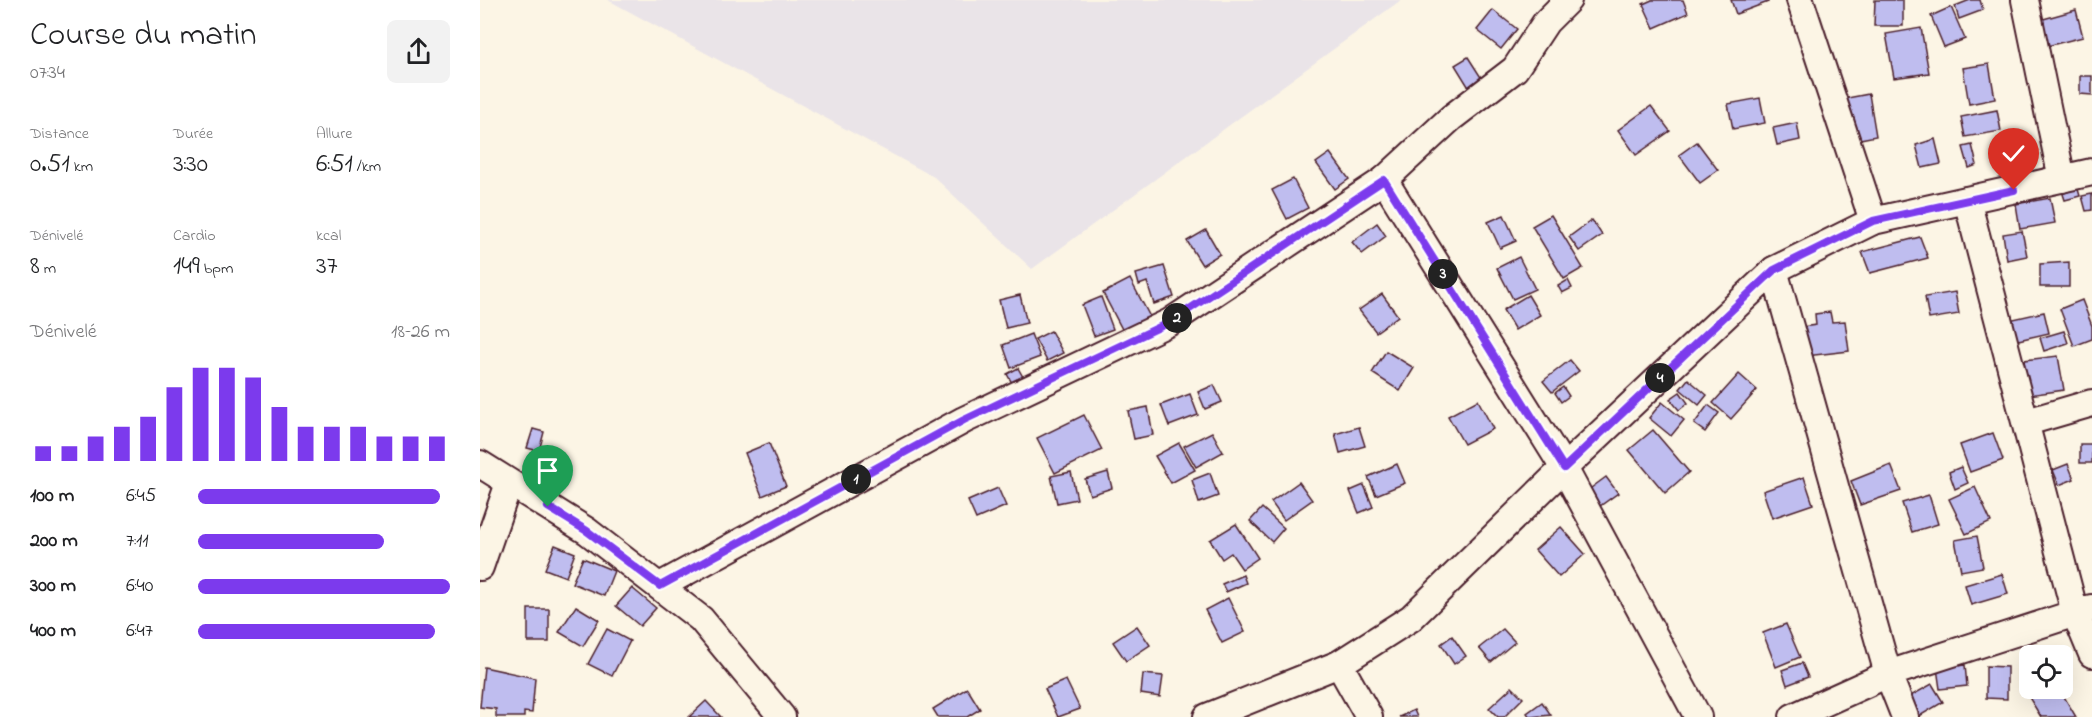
<!DOCTYPE html>
<html lang="fr">
<meta charset="utf-8">
<style>
:root{--surface:#fff;--page:#f2f2f2;--text:#202124;--muted:#757577;--accent:#7c3aed}
body{margin:0;font-family:"Indie Flower",sans-serif;background:var(--page);color:var(--text);height:100vh;display:flex;flex-direction:column;font-size:22px;white-space:nowrap}
*{box-sizing:border-box;margin:0}
p{font-size:20px;color:var(--muted)}
.icon{flex:none;width:33px;height:33px;fill:none;stroke:currentColor;stroke-width:2;stroke-linecap:round;stroke-linejoin:round}
.map{position:relative;flex:1;overflow:hidden}
.details{display:flex;flex-direction:column;background:var(--surface);width:480px}
.details>*{flex:none}
.controls{position:absolute;left:1539px;top:645px;display:grid;gap:12px}
.controls a{display:grid;place-items:center;width:54px;height:54px;border-radius:9px;background:var(--surface);box-shadow:0 6px 24px #0002;font-size:30px}
.pin{position:absolute;display:grid;place-items:center;width:51px;height:51px;color:#fff;margin:-62px -26px;border-radius:50% 50% 50% 0;rotate:-45deg;box-shadow:0 0 6px #0007}
.pin .icon{rotate:45deg}
.km{position:absolute;width:30px;height:30px;margin:-15px;border-radius:50%;background:#222;color:#fff;font-size:16px;line-height:30px;text-align:center}
.round{display:grid;place-items:center;flex:none;width:63px;height:63px;border-radius:9px;background:var(--page)}
.overview{display:flex;align-items:center;justify-content:space-between;height:102px;padding:0 30px}
h1{font-size:33px;font-weight:600;line-height:45px}
.figures{display:grid;grid-template-columns:repeat(3,1fr);gap:9px;height:102px;padding:6px 30px}
.figures div{display:grid;align-content:center}
.figures b{font-size:26px;font-weight:600}
.figures small{font-size:16px;font-weight:400}
.figures p{font-size:16px}
.chart{height:168px;padding:12px 30px}
.chart p{display:flex;justify-content:space-between}
.chart svg{width:100%;height:108px;margin-top:6px;stroke:var(--accent);stroke-width:6}
ul{padding:0 30px;list-style:none;font-size:20px}
li{display:grid;grid-template-columns:96px 72px 1fr;align-items:center;height:45px}
li i{height:15px;border-radius:8px;background:var(--accent)}
main{display:flex;flex:1;min-height:0}
.map>svg:first-child{display:block}
.built{fill:#eae4e8}
.building{fill:#bfbdef;stroke:#4a1f2b;stroke-width:1.5}
.lines{fill:none;stroke-linecap:round;stroke-linejoin:round}
.minor-casing{stroke:#4a1f2b;stroke-width:30}
.minor{stroke:#fcf5e5;stroke-width:26}
.route-casing{stroke:#fff;stroke-width:12}
.route{stroke:#7c3aed;stroke-width:8}
</style>
<main>
<section class="details">
<div class="overview"><div><h1>Course du matin</h1><p>07:34</p></div><a class="round"><svg class="icon" aria-label="share" viewBox="0 0 24 24"><path d="M12 15V3M7 8l5-5 5 5M5 13v7h14v-7"/></svg></a></div>
<div class="figures">
<div><p>Distance</p><b>0.51<small> km</small></b></div>
<div><p>Durée</p><b>3:30</b></div>
<div><p>Allure</p><b>6:51<small> /km</small></b></div>
</div>
<div class="figures">
<div><p>Dénivelé</p><b>8<small> m</small></b></div>
<div><p>Cardio</p><b>149<small> bpm</small></b></div>
<div><p>kcal</p><b>37</b></div>
</div>
<div class="chart"><p><span>Dénivelé</span>18–26 m</p>
<svg viewBox="0 0 160 44" preserveAspectRatio="none"><path d="M5 44V38M15 44V38M25 44V34M35 44V30M45 44V26M55 44V14M65 44V6M75 44V6M85 44V10M95 44V22M105 44V30M115 44V30M125 44V30M135 44V34M145 44V34M155 44V34"/></svg>
</div>
<ul>
<li><b>100 m</b>6:45<i style="width:96%"></i></li>
<li><b>200 m</b>7:11<i style="width:74%"></i></li>
<li><b>300 m</b>6:40<i style="width:100%"></i></li>
<li><b>400 m</b>6:47<i style="width:94%"></i></li>
</ul>
</section>
<div class="map">
<svg width="1612" height="717" viewBox="0 0 1612 717">
<rect width="100%" height="100%" fill="#fcf5e5"/>
<filter id="ink" filterUnits="userSpaceOnUse"><feTurbulence type="fractalNoise" baseFrequency=".0167" numOctaves="2"/><feDisplacementMap in="SourceGraphic" scale="12" xChannelSelector="R" yChannelSelector="G"/><feConvolveMatrix kernelMatrix="1 2 1 2 8 2 1 2 1" color-interpolation-filters="sRGB"/></filter>
<g filter="url(#ink)">
<path class="built" d="M128,0H921L552,269L454,177Z"/>
<g class="building">
<path d="M1172,0H1203L1208,13L1174,28L1163,4Z"/>
<path d="M1251,0H1287L1288,2L1256,14Z"/>
<path d="M1395,0H1423V26H1394Z"/>
<path d="M1490,0H1500L1503,10L1479,19L1475,6Z"/>
<path d="M1471,7L1485,39L1464,47L1451,16Z"/>
<path d="M1013,10L1037,29L1021,49L997,30Z"/>
<path d="M1596,10L1603,37L1563,47L1556,21Z"/>
<path d="M1441,28L1449,73L1414,78L1406,34Z"/>
<path d="M988,57L1004,82L991,91L975,65Z"/>
<path d="M1509,64L1515,99L1489,104L1483,68Z"/>
<path d="M1600,76H1612V95L1600,94Z"/>
<path d="M1389,94L1396,136L1370,141L1362,99Z"/>
<path d="M1280,98L1285,123L1253,129L1248,104Z"/>
<path d="M1171,106L1190,131L1156,155L1138,130Z"/>
<path d="M1517,110L1521,131L1485,137L1481,117Z"/>
<path d="M1317,123L1320,140L1297,145L1293,128Z"/>
<path d="M1455,139L1461,164L1442,168L1436,145Z"/>
<path d="M1217,142L1238,170L1220,183L1199,155Z"/>
<path d="M1492,145L1497,165L1489,168L1483,147Z"/>
<path d="M850,153L869,179L855,189L836,163Z"/>
<path d="M813,179L828,208L807,219L792,190Z"/>
<path d="M1597,186L1600,196L1585,200L1581,188Z"/>
<path d="M1612,194V210L1606,211L1602,196Z"/>
<path d="M1570,198L1575,223L1540,229L1536,204Z"/>
<path d="M1024,215L1036,241L1020,248L1008,222Z"/>
<path d="M1071,215L1103,268L1084,279L1052,226Z"/>
<path d="M1112,220L1122,235L1099,251L1089,237Z"/>
<path d="M897,223L906,236L882,254L872,242Z"/>
<path d="M726,230L740,254L722,265L707,241Z"/>
<path d="M1542,231L1547,256L1527,260L1523,234Z"/>
<path d="M1440,237L1448,258L1390,273L1382,252Z"/>
<path d="M1039,257L1055,289L1033,299L1017,268Z"/>
<path d="M1589,262V287H1560V264Z"/>
<path d="M684,266L694,297L674,304L667,282L659,285L656,274Z"/>
<path d="M650,279L670,317L643,331L623,293Z"/>
<path d="M1088,280L1092,288L1082,293L1078,286Z"/>
<path d="M1475,292L1479,314L1449,319L1445,297Z"/>
<path d="M902,294L918,316L896,332L879,310Z"/>
<path d="M540,295L547,323L526,328L519,300Z"/>
<path d="M1048,295L1060,315L1035,330L1023,310Z"/>
<path d="M621,297L633,329L614,336L602,305Z"/>
<path d="M1602,300L1612,326V339L1594,346L1580,309Z"/>
<path d="M1350,312L1352,322L1365,321L1369,351L1326,356L1322,327L1336,325L1335,314Z"/>
<path d="M1564,312L1569,333L1534,341L1529,320Z"/>
<path d="M571,331L583,353L567,361L555,339Z"/>
<path d="M1584,331L1588,343L1564,351L1560,338Z"/>
<path d="M551,334L560,357L531,368L523,345Z"/>
<path d="M906,351L934,368L920,391L892,373Z"/>
<path d="M1578,356L1584,390L1549,395L1544,360Z"/>
<path d="M1090,360L1099,371L1072,392L1063,381Z"/>
<path d="M538,368L543,377L532,383L527,374Z"/>
<path d="M1259,374L1277,390L1251,419L1233,403Z"/>
<path d="M1208,379L1227,395L1219,405L1200,389Z"/>
<path d="M734,385L742,402L725,409L718,392Z"/>
<path d="M1083,387L1089,396L1081,402L1075,393Z"/>
<path d="M1200,392L1208,403L1199,410L1190,399Z"/>
<path d="M710,394L718,415L689,426L681,405Z"/>
<path d="M998,400L1013,429L984,444L968,416Z"/>
<path d="M1182,402L1204,420L1191,436L1169,418Z"/>
<path d="M1228,405L1239,413L1225,432L1214,424Z"/>
<path d="M668,407L673,435L654,439L648,411Z"/>
<path d="M604,415L622,450L575,473L557,438Z"/>
<path d="M879,427L885,446L860,453L855,434Z"/>
<path d="M53,429L64,432L59,451L47,448Z"/>
<path d="M1173,430L1209,472L1185,493L1149,450Z"/>
<path d="M732,432L743,452L716,467L704,446Z"/>
<path d="M1513,433L1523,460L1490,472L1480,445Z"/>
<path d="M289,443L306,486L282,496L265,453Z"/>
<path d="M699,443L715,470L691,483L675,456Z"/>
<rect x="1600" y="444" width="12" height="19"/>
<path d="M917,464L925,483L896,495L888,477Z"/>
<path d="M1588,464L1594,479L1579,485L1573,470Z"/>
<path d="M1411,465L1421,491L1380,505L1371,481Z"/>
<path d="M1481,467L1488,483L1475,489L1469,472Z"/>
<path d="M591,472L597,499L577,503L571,476Z"/>
<path d="M628,472L632,488L610,495L605,479Z"/>
<path d="M730,473L738,496L719,503L712,480Z"/>
<path d="M1126,477L1138,493L1120,506L1107,491Z"/>
<path d="M1324,477L1333,504L1292,518L1283,491Z"/>
<path d="M819,482L832,500L804,520L791,502Z"/>
<path d="M884,485L893,507L879,513L870,491Z"/>
<path d="M1495,487L1511,522L1486,534L1469,499Z"/>
<path d="M518,488L526,506L496,519L488,501Z"/>
<path d="M1449,495L1458,524L1432,532L1422,503Z"/>
<path d="M782,508L804,528L792,542L770,521Z"/>
<path d="M756,524L778,558L762,569L751,553L742,559L730,540Z"/>
<path d="M1081,527L1105,554L1079,577L1055,550Z"/>
<path d="M1497,536L1503,567L1481,571L1475,540Z"/>
<path d="M75,545L95,553L86,577L65,569Z"/>
<path d="M103,558L134,571L124,596L92,583Z"/>
<path d="M1522,574L1528,594L1491,605L1485,585Z"/>
<path d="M763,575L766,583L746,592L742,584Z"/>
<path d="M152,588L176,608L160,626L136,606Z"/>
<path d="M748,598L765,632L742,643L725,610Z"/>
<path d="M96,606L119,620L103,646L79,632Z"/>
<rect x="48" y="609" width="21" height="33"/>
<path d="M1306,624L1320,657L1296,667L1283,633Z"/>
<path d="M657,626L670,645L646,661L633,642Z"/>
<path d="M127,629L150,641L132,676L108,664Z"/>
<path d="M1023,629L1035,642L1011,662L999,648Z"/>
<path d="M972,636L986,656L974,664L961,644Z"/>
<path d="M1322,663L1328,677L1307,685L1302,670Z"/>
<path d="M1485,665L1487,686L1460,689L1457,668Z"/>
<path d="M1506,666L1527,667V699L1506,698Z"/>
<path d="M4,667L55,678L52,713L44,712V717H16V709L0,707Z"/>
<path d="M663,674L683,676L680,697L661,694Z"/>
<path d="M586,680L600,709L578,717L565,689Z"/>
<path d="M1452,684L1463,702L1438,717L1427,698Z"/>
<path d="M1032,687L1043,698L1024,717H1018L1009,708Z"/>
<path d="M487,688L500,709L487,717H458L453,709Z"/>
<path d="M1568,688H1579L1596,717H1561L1550,699Z"/>
<path d="M226,701L241,717H209Z"/>
<path d="M1062,702L1071,715L1050,717L1047,713Z"/>
<path d="M934,710L937,717H919Z"/>
</g>
<g class="lines">
<g class="minor-casing">
<g id="minor">
<path d="M1320,0L1393,221"/>
<path d="M1545,0L1582,179"/>
<path d="M904,180L1084,468L1218,717"/>
<path d="M1487,200L1595,613L1612,654"/>
<path d="M1294,270L1408,674L1425,717"/>
<path d="M1547,422L1612,403"/>
<path d="M0,464L107,531L221,619L302,717"/>
<path d="M0,567L29,483"/>
<path d="M180,586L484,420L690,322L904,180L971,118L1035,69L1066,22L1088,0"/>
<path d="M859,664L889,717"/>
<path d="M727,717L859,664L931,618L1084,468L1294,270L1393,221L1612,172"/>
<path d="M1313,717L1408,674L1611,608"/>
</g>
</g>
<use href="#minor" class="minor"/>
</g>
</g>
<g class="lines" filter="url(#ink)">
<g class="route-casing">
<path id="route" d="M68,507L107,531L180,586L484,420L690,322L904,180L1084,468L1294,270L1393,221L1534,190"/>
</g>
<use href="#route" class="route"/>
</g>
</svg>
<div class="controls">
<a><svg class="icon" aria-label="locate" viewBox="0 0 24 24"><circle cx="12" cy="12" r="6"/><path d="M12 2v4M12 18v4M2 12h4M18 12h4"/></svg></a>
</div>
<div class="pin" style="left:68px;top:507px;background:#1e9e55"><svg class="icon" aria-label="arrive" viewBox="0 0 24 24"><path d="M6 21V4h12l-3 4 3 4H6"/></svg></div>
<div class="pin" style="left:1534px;top:190px;background:#d93025"><svg class="icon" aria-label="check" viewBox="0 0 24 24"><path d="M5 12l5 5 9-10"/></svg></div>
<b class="km" style="left:376px;top:479px">1</b>
<b class="km" style="left:697px;top:318px">2</b>
<b class="km" style="left:963px;top:274px">3</b>
<b class="km" style="left:1180px;top:378px">4</b>
</div>
</main>
